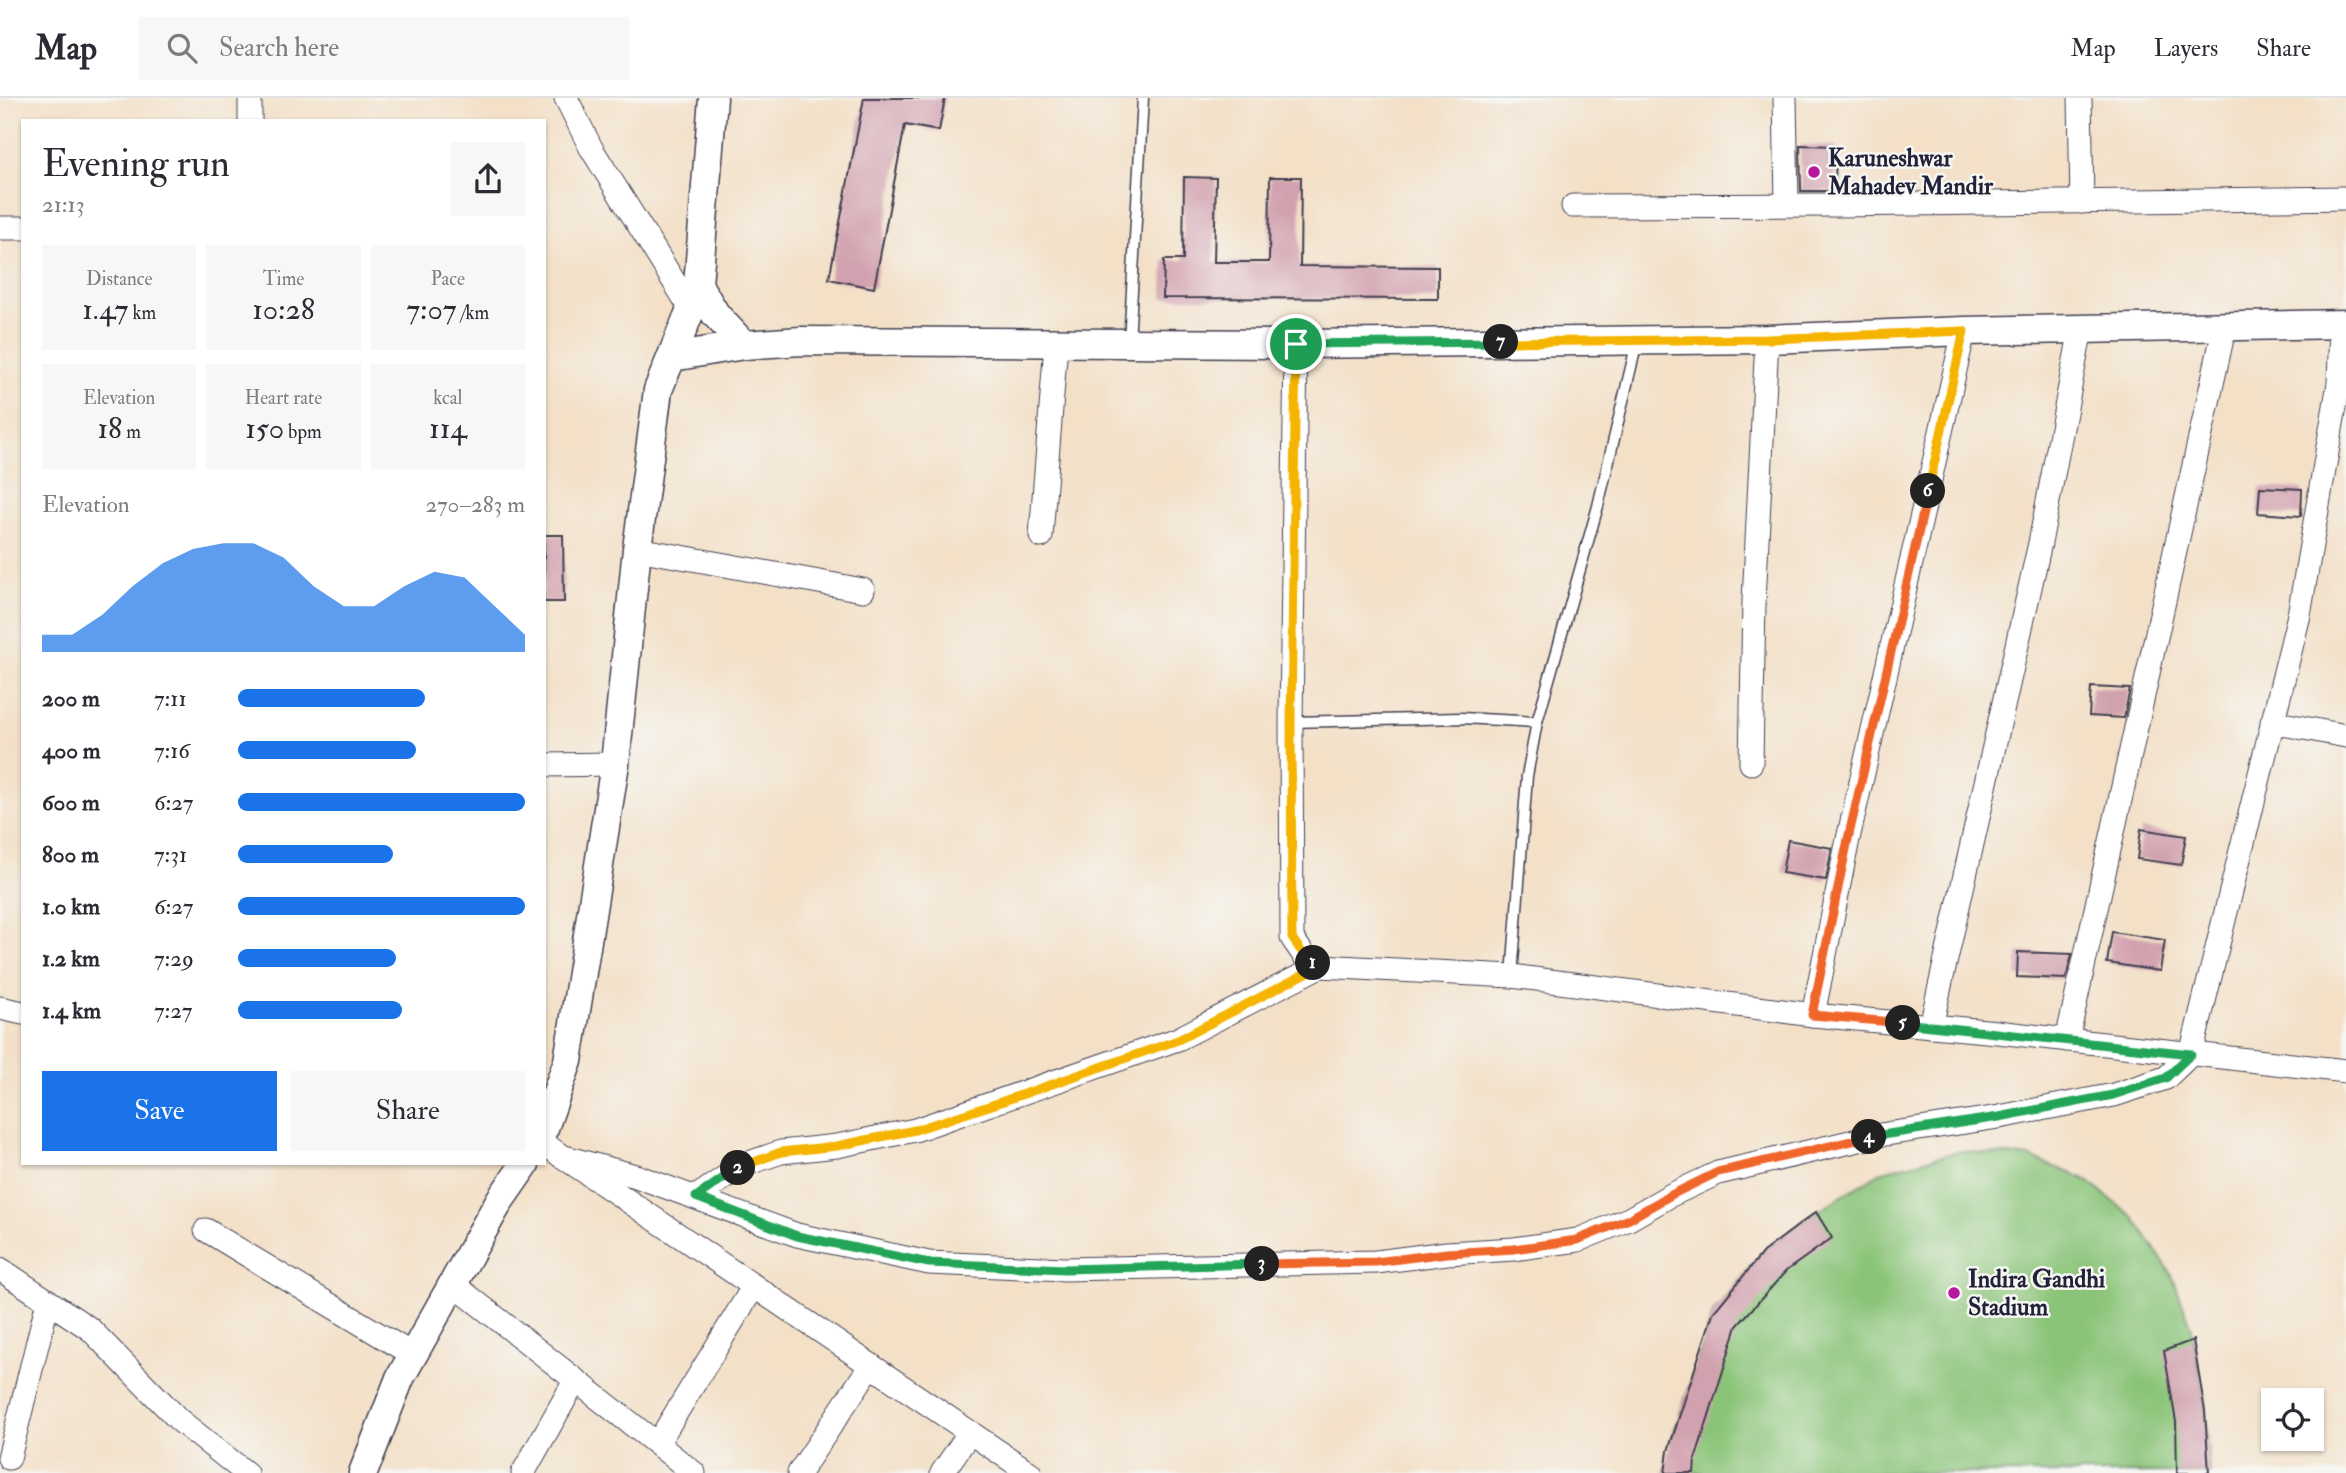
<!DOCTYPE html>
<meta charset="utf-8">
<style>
:root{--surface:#fff;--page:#f7f7f7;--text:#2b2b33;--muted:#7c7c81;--line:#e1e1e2;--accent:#1a73e8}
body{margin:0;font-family:"IM FELL Double Pica",serif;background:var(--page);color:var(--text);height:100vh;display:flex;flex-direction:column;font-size:26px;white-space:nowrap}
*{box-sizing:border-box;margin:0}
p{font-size:23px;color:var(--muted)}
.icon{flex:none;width:38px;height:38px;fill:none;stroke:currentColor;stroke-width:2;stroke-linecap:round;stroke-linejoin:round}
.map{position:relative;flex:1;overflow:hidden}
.drawer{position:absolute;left:21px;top:21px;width:525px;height:1046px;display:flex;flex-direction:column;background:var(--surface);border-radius:0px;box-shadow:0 2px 5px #0004}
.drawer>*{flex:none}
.buttons{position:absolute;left:2261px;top:1290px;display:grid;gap:14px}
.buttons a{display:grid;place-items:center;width:63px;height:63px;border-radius:0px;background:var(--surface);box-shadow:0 2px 5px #0004;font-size:35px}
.pin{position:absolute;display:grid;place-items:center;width:60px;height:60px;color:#fff;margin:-30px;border:4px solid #fff;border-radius:50%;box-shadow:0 2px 7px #0007}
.km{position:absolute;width:35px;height:35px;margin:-18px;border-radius:50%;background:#222;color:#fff;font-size:19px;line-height:35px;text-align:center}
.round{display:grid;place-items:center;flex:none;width:74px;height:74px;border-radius:0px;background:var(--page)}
.overview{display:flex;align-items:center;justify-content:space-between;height:119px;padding:0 21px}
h1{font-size:38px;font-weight:600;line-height:52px}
.stats{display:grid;grid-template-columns:repeat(3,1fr);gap:10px;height:119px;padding:7px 21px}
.stats div{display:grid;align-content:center;border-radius:0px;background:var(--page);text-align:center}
.stats b{font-size:30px;font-weight:600}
.stats small{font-size:19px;font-weight:400}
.stats p{font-size:19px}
.chart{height:196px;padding:14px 21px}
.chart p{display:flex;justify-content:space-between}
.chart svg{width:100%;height:126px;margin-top:7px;fill:var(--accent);opacity:.7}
.action{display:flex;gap:14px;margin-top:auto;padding:14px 21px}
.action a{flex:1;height:80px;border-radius:0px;background:var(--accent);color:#fff;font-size:28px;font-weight:600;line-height:80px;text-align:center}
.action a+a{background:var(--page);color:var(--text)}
ul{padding:0 21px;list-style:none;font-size:23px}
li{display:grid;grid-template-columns:112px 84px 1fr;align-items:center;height:52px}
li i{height:18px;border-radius:9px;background:var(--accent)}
header{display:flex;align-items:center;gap:42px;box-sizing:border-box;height:98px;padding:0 35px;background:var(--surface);border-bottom:2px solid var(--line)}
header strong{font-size:33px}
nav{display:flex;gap:38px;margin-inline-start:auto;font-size:24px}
.search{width:490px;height:63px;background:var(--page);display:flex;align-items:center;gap:18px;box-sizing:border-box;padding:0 24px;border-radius:0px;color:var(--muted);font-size:26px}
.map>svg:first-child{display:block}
.green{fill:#8ac478;stroke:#56735a;stroke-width:2}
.building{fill:#d2a1af}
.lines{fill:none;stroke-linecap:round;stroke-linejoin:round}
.service-casing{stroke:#413e50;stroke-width:13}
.minor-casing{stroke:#413e50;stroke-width:25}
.tertiary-casing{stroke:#413e50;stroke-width:31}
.service{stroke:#fff;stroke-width:10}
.minor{stroke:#fff;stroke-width:23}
.tertiary{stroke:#fff;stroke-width:28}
.split-1-casing{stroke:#fff;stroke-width:14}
.split-2-casing{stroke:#fff;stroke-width:14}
.split-3-casing{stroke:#fff;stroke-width:14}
.split-4-casing{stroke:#fff;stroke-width:14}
.split-5-casing{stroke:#fff;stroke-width:14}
.split-6-casing{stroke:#fff;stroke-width:14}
.split-7-casing{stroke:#fff;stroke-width:14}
.split-8-casing{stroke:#fff;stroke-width:14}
.split-1{stroke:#f5b400;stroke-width:9}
.split-2{stroke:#f5b400;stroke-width:9}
.split-3{stroke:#22a559;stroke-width:9}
.split-4{stroke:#f0652b;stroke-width:9}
.split-5{stroke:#22a559;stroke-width:9}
.split-6{stroke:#f0652b;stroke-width:9}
.split-7{stroke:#f5b400;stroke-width:9}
.split-8{stroke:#22a559;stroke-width:9}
.poi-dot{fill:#b5179e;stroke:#f6f6f2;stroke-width:2.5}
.labels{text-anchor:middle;stroke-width:5;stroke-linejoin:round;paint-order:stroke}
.poi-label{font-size:24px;font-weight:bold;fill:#22223b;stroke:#f6f6f2;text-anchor:start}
</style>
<header>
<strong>Map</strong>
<div class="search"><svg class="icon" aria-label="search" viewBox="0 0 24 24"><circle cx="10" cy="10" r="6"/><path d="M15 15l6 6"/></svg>Search here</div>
<nav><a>Map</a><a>Layers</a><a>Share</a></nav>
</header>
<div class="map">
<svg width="2346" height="1375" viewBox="0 0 2346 1375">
<rect width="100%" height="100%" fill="#f6f6f2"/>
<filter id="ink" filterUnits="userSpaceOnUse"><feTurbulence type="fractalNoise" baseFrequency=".0143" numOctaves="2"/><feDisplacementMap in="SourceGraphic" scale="14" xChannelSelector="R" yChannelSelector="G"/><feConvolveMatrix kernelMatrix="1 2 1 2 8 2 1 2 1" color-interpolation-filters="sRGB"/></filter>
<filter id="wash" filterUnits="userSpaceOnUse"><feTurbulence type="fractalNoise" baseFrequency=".00686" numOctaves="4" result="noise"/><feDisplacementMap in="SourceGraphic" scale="28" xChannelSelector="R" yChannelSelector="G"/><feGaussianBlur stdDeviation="1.57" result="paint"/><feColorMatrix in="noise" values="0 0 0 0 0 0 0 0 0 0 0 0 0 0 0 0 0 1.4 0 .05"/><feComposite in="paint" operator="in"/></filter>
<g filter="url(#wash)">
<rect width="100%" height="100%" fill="#f3e0c7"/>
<path class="green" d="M1960,1053L2029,1059L2085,1081L2133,1119L2171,1175L2192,1231L2205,1313L2209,1375H1665L1673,1337L1713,1215L1763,1154L1816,1114L1883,1073Z"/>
<g id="blocks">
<g class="building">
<path d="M864,0H945L939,33L905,27L874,190L829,181Z"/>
<path d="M1800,47L1836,48L1835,93H1801Z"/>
<path d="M1184,79L1216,80L1214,164H1269L1270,79H1301L1300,168L1438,169V201L1163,200L1164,162H1183Z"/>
<path d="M2260,389L2302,391L2301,418L2258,415Z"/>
<path d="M544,437H563L564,504H544Z"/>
<path d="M2091,589L2130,591L2124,620L2089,618Z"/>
<path d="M2141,731L2186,738L2181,767L2137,761Z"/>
<path d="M1788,742L1832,750L1826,782L1782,775Z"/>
<path d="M2112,834L2165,842L2160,873L2107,865Z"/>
<path d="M2018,854L2072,856L2066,881L2017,879Z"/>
<path d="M1816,1114L1832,1140L1786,1173L1737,1228L1695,1362L1694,1375H1665L1668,1353L1713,1215L1763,1154Z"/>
<path d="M2193,1242L2205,1313L2209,1375H2177L2176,1324L2164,1253Z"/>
</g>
</g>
</g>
<g filter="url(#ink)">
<use href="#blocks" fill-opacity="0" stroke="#413e50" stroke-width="2"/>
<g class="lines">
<g class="service-casing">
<g id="service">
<path d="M1129,245L1143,0"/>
<path d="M1291,624L1461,620L1537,624"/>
<path d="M1512,878L1527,678L1537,624L1598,408L1637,244"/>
</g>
</g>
<g class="minor-casing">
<g id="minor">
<path d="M566,0L591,50L691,211"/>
<path d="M1785,0L1787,106"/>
<path d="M2080,0L2082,104"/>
<path d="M250,23V0"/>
<path d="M1573,108L1836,107L2346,100"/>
<path d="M0,130H23"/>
<path d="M1296,246L1291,624L1292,840L1308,863L1320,868L1512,878L1813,917L1997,934L2346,973"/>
<path d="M1041,438L1056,246"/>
<path d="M637,451L863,492"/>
<path d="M2272,624L2346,638"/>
<path d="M1751,665L1754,503L1767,241"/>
<path d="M544,667L615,666"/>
<path d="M0,910L23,915"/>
<path d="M1813,917L1848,741L1964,233"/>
<path d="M1931,928L2040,445L2081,231"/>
<path d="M2067,942L2225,227"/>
<path d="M544,1046L1030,1375"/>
<path d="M561,1058L636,1078L797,1137L929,1165L1065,1171L1376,1164L1447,1155L1514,1151L1578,1142L1629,1121L1671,1097L1718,1075L1880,1037L1999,1019L2114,997L2166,980L2191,956L2299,517L2339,285L2341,226"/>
<path d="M696,1099L743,1067L781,1054L837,1048L915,1032L1178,941L1320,868"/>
<path d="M206,1132L413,1257"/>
<path d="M0,1171L90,1231L179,1322L246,1375"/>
<path d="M453,1186L694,1375"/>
<path d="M657,1346L754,1188"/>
<path d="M9,1360L48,1203"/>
<path d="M523,1375L575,1283"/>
<path d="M799,1375L871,1267"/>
<path d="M942,1375L970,1334"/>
</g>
</g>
<g class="tertiary-casing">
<g id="tertiary">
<path d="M698,187L716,217L744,247"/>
<path d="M672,259L744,247L801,243L1296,246L1767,241L1964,233L2346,226"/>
<path d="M544,1030L568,963L615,666L637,451L658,292L691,211L698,187L713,0"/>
<path d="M363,1375L400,1280L500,1102L525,1066"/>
</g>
</g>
<use href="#service" class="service"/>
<use href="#minor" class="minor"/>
<use href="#tertiary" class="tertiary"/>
</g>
</g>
<g class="lines" filter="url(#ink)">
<g class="split-1-casing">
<path id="split-1" d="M1296,246L1291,624L1292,840L1308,863L1313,865"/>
</g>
<g class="split-2-casing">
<path id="split-2" d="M738,1070L781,1054L837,1048L915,1032L992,1007L1178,942L1320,868L1313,865"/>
</g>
<g class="split-3-casing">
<path id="split-3" d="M738,1070L696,1099L797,1138L929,1165L1065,1171L1262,1166"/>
</g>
<g class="split-4-casing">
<path id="split-4" d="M1262,1166L1376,1164L1447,1155L1514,1151L1577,1142L1629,1121L1671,1097L1718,1074L1869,1039"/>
</g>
<g class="split-5-casing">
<path id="split-5" d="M1869,1039L1999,1019L2113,997L2166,980L2191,956L1903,925"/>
</g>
<g class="split-6-casing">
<path id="split-6" d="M1903,925L1812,917L1848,741L1928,393"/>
</g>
<g class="split-7-casing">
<path id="split-7" d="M1501,244L1767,241L1964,233L1928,393"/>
</g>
<g class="split-8-casing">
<path id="split-8" d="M1296,246L1501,244"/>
</g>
<use href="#split-1" class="split-1"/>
<use href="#split-2" class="split-2"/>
<use href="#split-3" class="split-3"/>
<use href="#split-4" class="split-4"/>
<use href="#split-5" class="split-5"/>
<use href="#split-6" class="split-6"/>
<use href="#split-7" class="split-7"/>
<use href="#split-8" class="split-8"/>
</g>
<g class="poi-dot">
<circle cx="1814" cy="74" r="7"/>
<circle cx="1954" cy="1195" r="7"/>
</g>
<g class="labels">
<g class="poi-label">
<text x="1828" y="68">Karuneshwar<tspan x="1828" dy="28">Mahadev Mandir</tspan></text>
<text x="1968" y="1189">Indira Gandhi<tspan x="1968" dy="28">Stadium</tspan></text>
</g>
</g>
</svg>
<div class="buttons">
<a><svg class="icon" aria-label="locate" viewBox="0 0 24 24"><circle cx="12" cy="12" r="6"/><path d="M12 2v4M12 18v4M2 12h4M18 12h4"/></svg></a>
</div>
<div class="pin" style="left:1296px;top:246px;background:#1e9e55"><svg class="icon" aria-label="arrive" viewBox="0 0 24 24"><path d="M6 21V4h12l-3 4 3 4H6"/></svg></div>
<b class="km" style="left:1313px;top:865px">1</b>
<b class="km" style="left:738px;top:1070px">2</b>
<b class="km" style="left:1262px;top:1166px">3</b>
<b class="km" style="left:1869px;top:1039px">4</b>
<b class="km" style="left:1903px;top:925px">5</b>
<b class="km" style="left:1928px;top:393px">6</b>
<b class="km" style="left:1501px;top:244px">7</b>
<section class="drawer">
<div class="overview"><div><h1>Evening run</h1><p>21:13</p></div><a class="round"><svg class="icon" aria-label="share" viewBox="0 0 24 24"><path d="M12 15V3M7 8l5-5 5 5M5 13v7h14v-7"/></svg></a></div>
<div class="stats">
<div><p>Distance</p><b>1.47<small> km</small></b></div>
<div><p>Time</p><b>10:28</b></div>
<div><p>Pace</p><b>7:07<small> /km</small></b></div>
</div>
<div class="stats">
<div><p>Elevation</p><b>18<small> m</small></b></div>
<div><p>Heart rate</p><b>150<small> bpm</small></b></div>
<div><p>kcal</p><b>114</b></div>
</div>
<div class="chart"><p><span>Elevation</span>270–283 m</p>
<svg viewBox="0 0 160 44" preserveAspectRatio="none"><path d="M0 44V38L10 38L20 31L30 21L40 13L50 8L60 6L70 6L80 11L90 21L100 28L110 28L120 21L130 16L140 18L150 28L160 38V44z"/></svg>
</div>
<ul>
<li><b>200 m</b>7:11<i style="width:65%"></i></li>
<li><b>400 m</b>7:16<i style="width:62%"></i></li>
<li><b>600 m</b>6:27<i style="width:100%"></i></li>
<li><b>800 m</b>7:31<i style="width:54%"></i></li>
<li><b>1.0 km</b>6:27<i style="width:100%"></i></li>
<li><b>1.2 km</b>7:29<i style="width:55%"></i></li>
<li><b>1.4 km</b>7:27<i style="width:57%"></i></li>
</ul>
<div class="action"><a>Save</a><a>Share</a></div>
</section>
</div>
